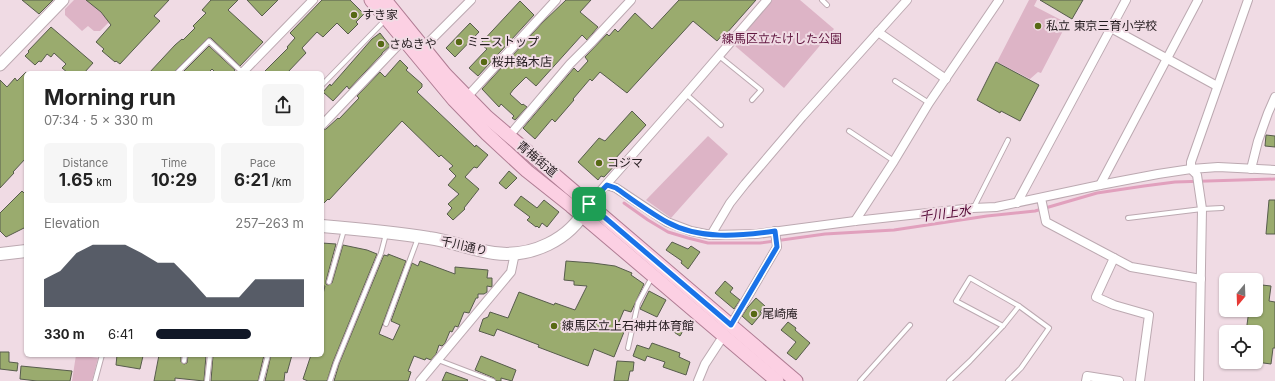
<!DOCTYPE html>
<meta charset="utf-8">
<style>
:root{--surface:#fff;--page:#f6f6f6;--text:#222;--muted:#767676;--accent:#111827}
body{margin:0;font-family:Inter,"Noto Sans JP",sans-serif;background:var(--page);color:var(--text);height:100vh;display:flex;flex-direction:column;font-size:15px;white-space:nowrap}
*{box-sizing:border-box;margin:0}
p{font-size:13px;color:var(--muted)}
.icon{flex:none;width:22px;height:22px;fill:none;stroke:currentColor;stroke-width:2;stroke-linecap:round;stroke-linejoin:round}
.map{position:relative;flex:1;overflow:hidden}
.side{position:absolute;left:24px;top:71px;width:300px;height:286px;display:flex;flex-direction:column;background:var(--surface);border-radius:6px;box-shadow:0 1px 3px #0004}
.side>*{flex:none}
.needle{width:26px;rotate:199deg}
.fabs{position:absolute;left:1219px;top:273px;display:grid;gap:8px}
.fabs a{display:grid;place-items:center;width:44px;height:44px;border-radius:6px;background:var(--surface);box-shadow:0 1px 3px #0004;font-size:20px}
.pin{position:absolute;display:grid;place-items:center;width:34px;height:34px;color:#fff;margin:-17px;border-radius:8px;box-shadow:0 2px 6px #0006}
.round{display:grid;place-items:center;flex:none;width:42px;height:42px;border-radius:6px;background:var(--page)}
.head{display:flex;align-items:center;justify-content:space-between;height:68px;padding:0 20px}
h1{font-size:22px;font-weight:700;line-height:30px}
.figures{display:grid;grid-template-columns:repeat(3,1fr);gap:6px;height:68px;padding:4px 20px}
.figures div{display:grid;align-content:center;border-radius:6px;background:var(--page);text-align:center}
.figures b{font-size:17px;font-weight:700}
.figures small{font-size:11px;font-weight:400}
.figures p{font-size:11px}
.chart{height:112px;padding:8px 20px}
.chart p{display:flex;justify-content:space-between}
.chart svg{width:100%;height:72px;margin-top:4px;fill:var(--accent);opacity:.7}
ul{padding:0 20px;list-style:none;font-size:13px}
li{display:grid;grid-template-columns:64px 48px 1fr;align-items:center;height:30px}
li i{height:10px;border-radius:5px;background:var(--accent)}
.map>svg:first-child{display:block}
.green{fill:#ddb4c6}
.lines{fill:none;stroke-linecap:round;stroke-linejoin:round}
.stream{stroke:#e1a0bd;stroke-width:3}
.building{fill:#9aab6e;stroke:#575c4c}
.service-casing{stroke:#bca9b1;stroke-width:6}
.minor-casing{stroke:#bca9b1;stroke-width:10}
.tertiary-casing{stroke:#bca9b1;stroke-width:13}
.secondary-casing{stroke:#bca9b1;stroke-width:14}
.primary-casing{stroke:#af7c93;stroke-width:15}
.service{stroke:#fff;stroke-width:4}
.minor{stroke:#fff;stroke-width:8}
.tertiary{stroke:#fff;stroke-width:11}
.secondary{stroke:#fff;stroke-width:12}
.primary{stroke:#fcd0e3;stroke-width:13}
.route-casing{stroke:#fff;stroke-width:8}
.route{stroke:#1a73e8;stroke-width:5}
.poi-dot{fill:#576914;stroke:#f0dbe4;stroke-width:1.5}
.labels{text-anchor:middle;stroke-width:4;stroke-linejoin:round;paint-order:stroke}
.poi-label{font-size:12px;fill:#241c1f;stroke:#f0dbe4;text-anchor:start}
.park-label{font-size:12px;fill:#621841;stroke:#f0dbe4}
.street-label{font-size:12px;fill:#241c1f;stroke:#f0dbe4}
.water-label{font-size:13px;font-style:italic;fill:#530634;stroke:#f0dbe4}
</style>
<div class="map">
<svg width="1275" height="381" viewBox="0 0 1275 381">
<rect width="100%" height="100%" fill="#f0dbe4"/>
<g class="green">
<path d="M74,0H88L110,21L100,31H94L88,26L82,31L65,15V9Z"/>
<path d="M772,0H800L834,29L784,88L734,45Z"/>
<path d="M1029,0H1037L1034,6L1067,23L1041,73L1038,72L1030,79L997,62Z"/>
<path d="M708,136L728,154L671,218L646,200Z"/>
<path d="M76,355L98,358L92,381H72Z"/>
</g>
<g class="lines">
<path class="stream" d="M624,203L648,220L668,232L688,238L708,243H760L825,234L894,230L987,216L1035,211L1097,193L1144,186L1175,182L1275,179"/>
</g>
<g class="building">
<path d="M22,0H53L39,14Z"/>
<path d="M86,0H169L154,16L160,21L120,64L116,61L115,62L102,51L104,49L96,42L111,25L101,12Z"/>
<path d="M211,0H238L228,10L263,42L240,66L211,38H208L175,71L174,73H149L175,45L182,39L183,40L195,28L193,26L206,13L202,10Z"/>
<path d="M247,0H278L262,16Z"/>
<path d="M322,0H350L364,14L356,22L358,24L348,34L337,23L323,37L317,32L302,48L306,53L287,73H263L288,48L287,47L295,38L290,33Z"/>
<path d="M566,0H591L580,12L598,27L587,40L582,35L536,86L526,77L513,90L510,94L522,105L523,104L527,107L515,120L512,118L514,116L501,104L499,107L482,89L542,23Z"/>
<path d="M679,0H756L726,34L724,33L717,41L693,21L627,93L600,72L592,81L590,79L573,99L574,100L555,122L552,119L535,139L525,130L523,128L574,68L578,72L588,61L585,57L607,34L609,36L615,29L618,32L635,13L652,29Z"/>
<path d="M1040,0H1083L1072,19Z"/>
<path d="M520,1L534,15L478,76L469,68L487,49L480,44Z"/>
<path d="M470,23L479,32L455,57L446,48Z"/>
<path d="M51,27L93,63L84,73H68L62,68L66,64L54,53L51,57L47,54L41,62L39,61L35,65L25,56L29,52L28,51Z"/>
<path d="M380,33L390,46L382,53V54L349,89L347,86L333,101L323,92L330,84L331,86L372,39Z"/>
<path d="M209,46L235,70L233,73H216L212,69L208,73H182Z"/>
<path d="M400,60L408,68L406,70L422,84V87L417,92L475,147L476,145L488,155L477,168L474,167L465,177L479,189L464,208L465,209L453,220L447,214L452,208L448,204L459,194L448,185L456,176L449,169L453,166L441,155L439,157L402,121L329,200L328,199L322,205V130L326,129L338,118L339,119L359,98L357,96L380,72L385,77Z"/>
<path d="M996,62L1039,85L1020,121L1001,111L1000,113L977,100Z"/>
<path d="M26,72V158L13,172L14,173L0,188V80L7,87L15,78L17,81Z"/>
<path d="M632,111L646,125L614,160L617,163L604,177L601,176L598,180L578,162L599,138L605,141Z"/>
<path d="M1266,135L1275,136V147L1265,146Z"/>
<path d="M509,171L517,178L506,189L499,183Z"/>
<path d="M22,191L26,195V227L6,237L0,231V213Z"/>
<path d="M521,196L537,208L544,200L559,212L547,227L542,223L539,228L537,226L536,227L527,220L530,217L514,205Z"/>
<path d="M1269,200H1275V234H1266Z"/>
<path d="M672,242L688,249L691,246L700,252L688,269L681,263L682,261L666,250Z"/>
<path d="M322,243L336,244L326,281V284L328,285L332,283L343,245L367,250L377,254L333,362L327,381H308L303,379L311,355H322V298L325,286H322Z"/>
<path d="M388,254L406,261L379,334L393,340L400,325L391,321L412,263L418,266L420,261L455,274V267L488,270L487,278H492V287L487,286V292L484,294H478V298H476L469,313L464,312L458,327L455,326L452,332L450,331L445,343L442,346L439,345L436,354L431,360L426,358L425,360L414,356L408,371L411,372L408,381H334L339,364L383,257L384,255L388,256Z"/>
<path d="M566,261L593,263L615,266L632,273L631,275L644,284L631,312L624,310L618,324L626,327L614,357L594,349L588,366L538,347L539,345L497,329L494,336L479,331L483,319L488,317L490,312L508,318L519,292L554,305L555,303L575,310L587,286L574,285V281L564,280Z"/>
<path d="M725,281L733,288L730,292L740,300L734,309L715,293Z"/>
<path d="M1262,285L1271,286L1269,301L1275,302V348H1273L1271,364L1256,362V332H1246L1249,310H1256V299H1260Z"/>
<path d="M649,291L666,300L657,317L640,309Z"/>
<path d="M756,298L765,306L760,312L762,313L752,325L742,316L748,307Z"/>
<path d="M675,319L686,326L680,336L669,329Z"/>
<path d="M788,322L796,328L795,330L810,343L796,360L787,353L796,342L781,330Z"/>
<path d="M652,343L680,353L679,357L690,362L686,375L663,367L665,362L647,356L645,361L633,356L637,345L649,349Z"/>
<path d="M0,352H9V362L18,363L17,371L0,369Z"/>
<path d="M117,355L143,356L140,369L116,365Z"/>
<path d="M159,355H181V362L184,364L187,363L188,355H206L204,381L175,378V381H154Z"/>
<path d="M213,355H264L258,381H211Z"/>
<path d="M271,355H292L287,373L285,372L284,381H265Z"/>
<path d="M481,356L516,370L512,381L501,378V381H496L494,378L475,370Z"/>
<path d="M617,361L634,362L633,371H630L628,381H614Z"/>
<path d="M21,366L72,371L70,381H37L20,379Z"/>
<path d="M446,372L468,380L467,381H442Z"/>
</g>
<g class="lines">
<g class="service-casing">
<g id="service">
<path d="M822,0L827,5"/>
<path d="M719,56L761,90L752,100"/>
<path d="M177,73L209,41L242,72"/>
<path d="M895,81L929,103"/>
<path d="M322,85L386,19"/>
<path d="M686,94L721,125"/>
<path d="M849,131L894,161"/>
<path d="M974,207L1008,140"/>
<path d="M1128,218L1202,209L1222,208"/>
<path d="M329,282L344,230"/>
<path d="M386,324L418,238"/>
<path d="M1003,326L1019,306"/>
<path d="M628,348L638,303L652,277"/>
<path d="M438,360L493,381"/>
<path d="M184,361L185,355"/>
<path d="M95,381L102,355"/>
<path d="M207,381L210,355"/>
<path d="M261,381L268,355"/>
<path d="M330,381L336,363L381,253L386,234"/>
<path d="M860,381L910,325"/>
<path d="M949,381L970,361L1003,326L956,301L970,278L1019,306L1049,328L1021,368L1008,381"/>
</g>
</g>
<g class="minor-casing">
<g id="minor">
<path d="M1111,28L1217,86"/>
<path d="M878,32L946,79"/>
<path d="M423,48L471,0"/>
<path d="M242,73L313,0"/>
<path d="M467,97L556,0"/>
<path d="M322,125L403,40"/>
<path d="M509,136L570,64L591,43L631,0"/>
<path d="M1251,169L1258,141L1268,113L1275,97"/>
<path d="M607,185L616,188L667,222L691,231L711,235L757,234L855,221L973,208L996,207L1100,185L1158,174L1191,169L1218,167L1275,170"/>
<path d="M1100,185L1198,0"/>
<path d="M1041,198L1046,222L1114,258L1096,297L1114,305L1149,315L1140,381"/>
<path d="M1017,203L1126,0"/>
<path d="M589,204L686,94L767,0"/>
<path d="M855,221L894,161L929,103L999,0"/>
<path d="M711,235L730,203L745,184L802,117L907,0"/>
<path d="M1114,258L1131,267L1201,279"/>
<path d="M731,325L777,247L775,231"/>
<path d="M420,381L511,272L515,253"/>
<path d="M698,381L705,364L724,335"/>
<path d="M1086,381L1087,376L1119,381"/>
<path d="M1199,381L1202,209L1197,175L1191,169V162L1248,0"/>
</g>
</g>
<g class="tertiary-casing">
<path id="tertiary" d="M0,65L63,0"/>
</g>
<g class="secondary-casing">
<g id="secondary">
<path d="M322,226C358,229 393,232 429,238C451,241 472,250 494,253C531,258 570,240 587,207"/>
<path d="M0,254L26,251"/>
</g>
</g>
<g class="primary-casing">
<g id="primary">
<path d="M371,0L454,100L487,134L527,171L571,206L777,381"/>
<path d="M385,0L445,74L487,117L796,381"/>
</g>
</g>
<use href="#service" class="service"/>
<use href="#minor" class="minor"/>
<use href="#tertiary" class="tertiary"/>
<use href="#secondary" class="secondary"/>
<use href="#primary" class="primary"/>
</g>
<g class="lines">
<g class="route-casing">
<path id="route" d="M607,185L616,188C633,200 649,212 667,222C699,240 740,236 775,231L777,247L731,325L589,204Z"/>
</g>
<use href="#route" class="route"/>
</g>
<g class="poi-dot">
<circle cx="354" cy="15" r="4"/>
<circle cx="1038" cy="26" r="4"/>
<circle cx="459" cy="42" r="4"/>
<circle cx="381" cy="44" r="4"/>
<circle cx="484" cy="62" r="4"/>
<circle cx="599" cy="163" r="4"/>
<circle cx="754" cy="314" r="4"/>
<circle cx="554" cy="326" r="4"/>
</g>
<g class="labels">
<g class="poi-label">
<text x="362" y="19">すき家</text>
<text x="1046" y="30">私立 東京三育小学校</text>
<text x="467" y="46">ミニストップ</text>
<text x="389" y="48">さぬきや</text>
<text x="492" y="66">桜井銘木店</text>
<text x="607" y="167">コジマ</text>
<text x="762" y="318">尾崎庵</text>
<text x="562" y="330">練馬区立上石神井体育館</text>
</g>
<g class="park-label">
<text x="782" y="43">練馬区立たけした公園</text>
</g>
<g class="street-label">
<text transform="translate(537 159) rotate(40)" y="4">青梅街道</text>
<text transform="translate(464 246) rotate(13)" y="4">千川通り</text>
</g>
<g class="water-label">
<text transform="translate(945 213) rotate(-8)" y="5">千川上水</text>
</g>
</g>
</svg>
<div class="fabs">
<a><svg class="needle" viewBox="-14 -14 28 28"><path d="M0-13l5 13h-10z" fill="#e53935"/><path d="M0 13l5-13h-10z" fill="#767676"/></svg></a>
<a><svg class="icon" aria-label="locate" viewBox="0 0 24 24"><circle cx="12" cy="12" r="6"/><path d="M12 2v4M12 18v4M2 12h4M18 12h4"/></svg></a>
</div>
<div class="pin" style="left:589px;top:204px;background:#1e9e55"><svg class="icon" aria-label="arrive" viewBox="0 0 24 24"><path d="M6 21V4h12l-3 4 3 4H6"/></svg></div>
<section class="side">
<div class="head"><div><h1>Morning run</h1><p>07:34 · 5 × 330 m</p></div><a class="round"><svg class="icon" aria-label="share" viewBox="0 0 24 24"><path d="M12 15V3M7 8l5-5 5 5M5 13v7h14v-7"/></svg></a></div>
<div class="figures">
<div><p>Distance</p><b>1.65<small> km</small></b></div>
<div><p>Time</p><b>10:29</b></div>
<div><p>Pace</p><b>6:21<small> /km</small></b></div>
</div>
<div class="chart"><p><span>Elevation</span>257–263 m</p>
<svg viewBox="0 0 160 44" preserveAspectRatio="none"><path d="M0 44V27L10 22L20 11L30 6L40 6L50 6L60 11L70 17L80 17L90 27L100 38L110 38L120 38L130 27L140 27L150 27L160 27V44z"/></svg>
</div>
<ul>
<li><b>330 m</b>6:41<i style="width:64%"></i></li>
</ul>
</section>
</div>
